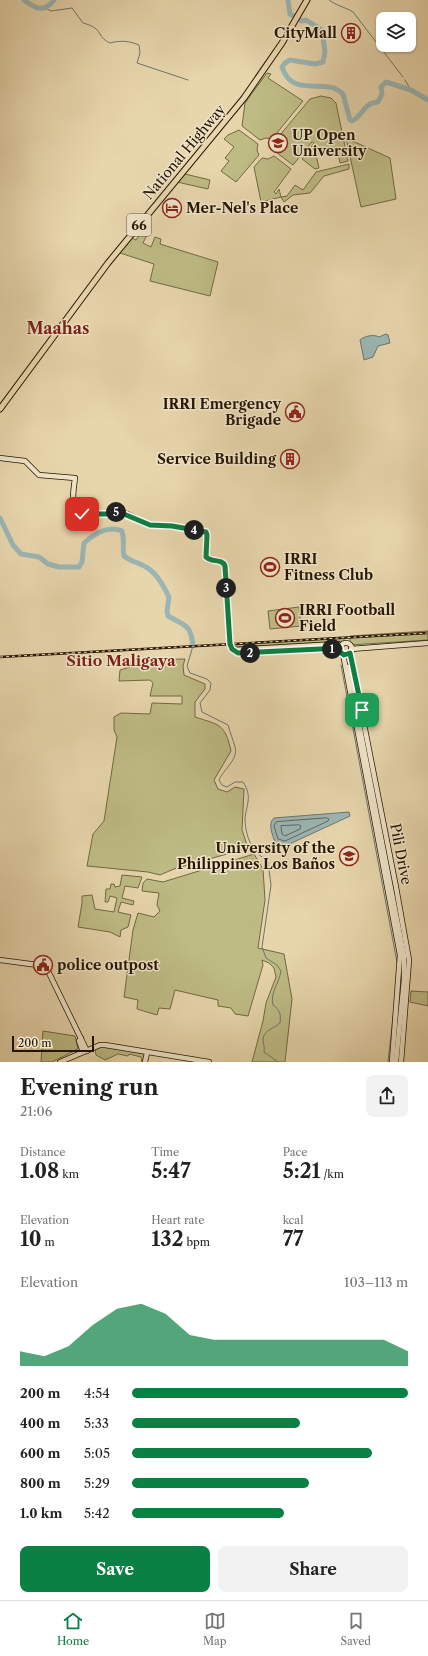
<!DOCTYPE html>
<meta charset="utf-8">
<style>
:root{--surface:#fff;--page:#f2f2f2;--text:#222;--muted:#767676;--line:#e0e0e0;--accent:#0b8043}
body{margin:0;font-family:"Libre Caslon Text",serif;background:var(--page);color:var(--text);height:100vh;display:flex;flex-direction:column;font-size:15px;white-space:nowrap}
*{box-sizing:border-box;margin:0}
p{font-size:13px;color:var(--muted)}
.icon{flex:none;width:22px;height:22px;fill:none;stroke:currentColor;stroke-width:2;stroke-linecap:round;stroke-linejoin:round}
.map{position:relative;height:1062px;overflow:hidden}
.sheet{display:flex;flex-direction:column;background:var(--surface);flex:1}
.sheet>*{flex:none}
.controls{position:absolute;left:376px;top:12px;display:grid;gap:8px}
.controls a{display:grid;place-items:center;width:40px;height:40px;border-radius:8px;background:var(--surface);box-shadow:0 1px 3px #0004;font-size:20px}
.scale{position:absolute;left:12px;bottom:10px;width:82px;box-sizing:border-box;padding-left:4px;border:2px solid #261500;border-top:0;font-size:11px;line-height:14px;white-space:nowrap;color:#261500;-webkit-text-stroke:3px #efe4c9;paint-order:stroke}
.pin{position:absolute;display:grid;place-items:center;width:34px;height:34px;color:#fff;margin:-17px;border-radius:8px;box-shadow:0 2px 6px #0006}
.km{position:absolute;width:20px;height:20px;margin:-10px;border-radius:50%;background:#222;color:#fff;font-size:11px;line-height:20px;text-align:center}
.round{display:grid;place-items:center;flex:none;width:42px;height:42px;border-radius:8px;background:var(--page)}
.overview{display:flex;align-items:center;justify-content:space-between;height:68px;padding:0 20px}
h1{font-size:22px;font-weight:700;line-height:30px}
.stats{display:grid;grid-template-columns:repeat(3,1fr);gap:6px;height:68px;padding:4px 20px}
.stats div{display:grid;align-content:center}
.stats b{font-size:20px;font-weight:700}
.stats small{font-size:11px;font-weight:400}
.stats p{font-size:11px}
.chart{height:112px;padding:8px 20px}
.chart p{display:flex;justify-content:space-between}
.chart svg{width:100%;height:72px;margin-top:4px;fill:var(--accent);opacity:.7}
.action{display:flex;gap:8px;margin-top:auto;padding:8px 20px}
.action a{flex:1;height:46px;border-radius:8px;background:var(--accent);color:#fff;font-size:16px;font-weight:700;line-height:46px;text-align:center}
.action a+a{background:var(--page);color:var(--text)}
ul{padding:0 20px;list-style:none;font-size:13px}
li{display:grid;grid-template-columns:64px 48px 1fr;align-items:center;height:30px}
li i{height:10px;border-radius:5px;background:var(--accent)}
.dock{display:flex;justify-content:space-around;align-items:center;height:56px;border-top:1px solid var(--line);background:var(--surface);font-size:11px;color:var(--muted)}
.dock a{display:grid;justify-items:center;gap:2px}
.dock .on{color:var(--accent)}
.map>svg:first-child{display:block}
.green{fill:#bebb84;stroke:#726842}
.water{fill:#9bb6b4;stroke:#6c766c}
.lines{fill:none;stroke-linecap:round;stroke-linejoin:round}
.shore{stroke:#60665a;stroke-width:1}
.stream{stroke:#6c766c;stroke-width:1}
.river{stroke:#9bb6b4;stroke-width:5}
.secondary-casing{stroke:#261500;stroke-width:6}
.primary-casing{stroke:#261500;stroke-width:7}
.secondary{stroke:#efe4c9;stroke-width:4.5}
.primary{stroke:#e7d5ac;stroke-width:5}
.rail-casing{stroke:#261500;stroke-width:2.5}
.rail{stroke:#efe4c9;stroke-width:1;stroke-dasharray:3;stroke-linecap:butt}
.route-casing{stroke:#fff;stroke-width:8}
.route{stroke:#0b8043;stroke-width:5}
.labels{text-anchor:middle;stroke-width:3;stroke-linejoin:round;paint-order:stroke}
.shield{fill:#efe4c9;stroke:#62533c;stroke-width:1}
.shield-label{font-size:13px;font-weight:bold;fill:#261500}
.poi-label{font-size:14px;font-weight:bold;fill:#261500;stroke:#efe4c9;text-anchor:start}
.street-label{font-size:14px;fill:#261500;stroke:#efe4c9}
.neighbourhood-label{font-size:15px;font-weight:bold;fill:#7a1f14;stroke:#efe4c9}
.quarter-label{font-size:16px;font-weight:bold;fill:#7a1f14;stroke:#efe4c9}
</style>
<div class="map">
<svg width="428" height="1062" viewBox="0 0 428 1062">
<rect width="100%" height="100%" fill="#e7d5ac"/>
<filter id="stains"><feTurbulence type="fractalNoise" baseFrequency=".005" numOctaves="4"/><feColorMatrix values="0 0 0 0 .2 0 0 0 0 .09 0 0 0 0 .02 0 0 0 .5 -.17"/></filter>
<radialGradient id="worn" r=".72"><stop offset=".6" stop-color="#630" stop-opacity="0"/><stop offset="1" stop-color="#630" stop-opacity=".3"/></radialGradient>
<g class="green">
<path d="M267,73L271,74L268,78L303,101L272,139L266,138L260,140L242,126L245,103Z"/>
<path d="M321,96L331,98L336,103L348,161L340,163L338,153L332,154L331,152L319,155L318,147H311L314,143L312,142L293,165L277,153L278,147L275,141L310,99Z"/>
<path d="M239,130L258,144L257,150L259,155L236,182L221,171L229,161L225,158L234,147L224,139L228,135Z"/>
<path d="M346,138L390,158L396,199L361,207Z"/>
<path d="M315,150L319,168L315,169L302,159L307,152Z"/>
<path d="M274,156L291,169L274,192L276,194L279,189L281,197L287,196L295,185L303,190L316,172L349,164V169L324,176L310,193L293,195L284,202L281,197L261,202L254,167L262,158L268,159Z"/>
<path d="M185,174L210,180L208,189L177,182Z"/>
<path d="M141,233L147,235L143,243L151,247L155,237L161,239L160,244L218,262L210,296L150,281L154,264L120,253L132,238L136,240Z"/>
<path d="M299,607L301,626L270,629L268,611Z"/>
<path d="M428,631V640L350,645V636Z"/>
<path d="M344,638V641L236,647L234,645Z"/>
<path d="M185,659L183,666L184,675L205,684V689L195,702V717C220,725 225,724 231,751L214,780L218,789L227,792L235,787L244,789L242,830L248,848L174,869L160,875L148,872L87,866L93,834L104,821L117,737L114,730V717L121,713L150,714L152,703L182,704V696H150L153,683L150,680L119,681L120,670L130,667L131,660Z"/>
<path d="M254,854L263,869L265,900L258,948L284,954L292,999L285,1062H252L263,1021L266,1003L276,977L274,968L269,963L262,960L263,965L248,1016L235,1014L231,1008L218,1006V1000L175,990L170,1009L159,1008L157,1015L137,1009L138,1000L124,997L133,930L138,913L154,917L160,911L157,905L159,893L142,891L143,883L147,879L163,882Z"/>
<path d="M122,875L142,877L138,888L125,886L122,898L134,901L133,905L121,902L118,912L131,915L128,927L121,930L120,937L110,932L78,927L82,903V896L92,895L95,909L114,912L117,898L110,896L108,902H105L106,889H110L111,884H114L115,887L120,886Z"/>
<path d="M411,991L428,992V1006L410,1002Z"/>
<path d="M43,1031L75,1036L78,1049L52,1062H41Z"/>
<path d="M105,1046L146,1053L145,1062H142L141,1057L129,1054L128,1056L118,1054L105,1060L96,1055L95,1049Z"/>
</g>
<g class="water">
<path d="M386,334L388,335L390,343L378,346L373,357L364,360L360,340C364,336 374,334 379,337Z"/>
<path d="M349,812L350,816L285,846L275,843C273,835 267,824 274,818Z"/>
</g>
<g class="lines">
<g class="shore">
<path d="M327,818L329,819L328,821L285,841L278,839L274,826L276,822Z"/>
<path d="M299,825L301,826L300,829L285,836L282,834L281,826Z"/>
</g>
<g class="stream">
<path d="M329,0C337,6 345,7 353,12L403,77"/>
<path d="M47,9L51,11L72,8L83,23C105,29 95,36 110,43C121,40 129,41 139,45L140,53L137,63L188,80"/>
<path d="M405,80L411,90"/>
<path d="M193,646L187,666L190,673L207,679L211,683L210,690L200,703L202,712L228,725C230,733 233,739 235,747C239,759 223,770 219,780L222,785L227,787L235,782H243C253,797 246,805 245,819C245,829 248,841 254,849C257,855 264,857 268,862L271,885L262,947L266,958L277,965L281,971C279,984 270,992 273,1005C280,1010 281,1014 280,1023C275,1028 264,1030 263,1039C263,1043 265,1047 264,1052L278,1062"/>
<path d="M341,665L397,962"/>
<path d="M388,1062L394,1009"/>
</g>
<g class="river">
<path d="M24,0C36,9 44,13 54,0"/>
<path d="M288,0L290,14L302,21L306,20L322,30L325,52L323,62L315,64L290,60L285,63L282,67C290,92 311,84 329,87C335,87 339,91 343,94L350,120L352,121C362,117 364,102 378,102L382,94L381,87L386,82L411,90L428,100"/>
<path d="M0,518L13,545L21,554L39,557L48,564L59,567H79L82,562L84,543C95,533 108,525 122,531C125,541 122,547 124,556C131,562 138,562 146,567C157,573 164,587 169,597L167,611L168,616C185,626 191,624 193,646"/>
</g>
<g class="secondary-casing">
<g id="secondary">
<path d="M0,458L25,461L39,475L75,478C74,488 70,504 78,511C89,521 107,510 120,512C131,513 140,523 151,525C169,527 188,526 205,532L207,535L206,557L209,560L221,561L225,566L230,644L234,650L338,644L341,646"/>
<circle cx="346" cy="649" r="6"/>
<path d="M351,649L428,643"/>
<path d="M242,653L340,648"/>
<path d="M350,653L396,887L409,960L401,1062"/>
<path d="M343,654L400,955L392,1062"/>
<path d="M348,667L404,956V980L396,1062"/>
<path d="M0,960L38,965L48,971L87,1051"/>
<path d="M81,1038L79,1041L83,1052"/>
<path d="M60,1062L100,1045H105L209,1062"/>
<path d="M145,1062L147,1053"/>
</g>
</g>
<g class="primary-casing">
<path id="primary" d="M0,409L108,263L244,98L282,43L307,0"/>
</g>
<use href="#secondary" class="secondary"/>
<use href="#primary" class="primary"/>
<g class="rail-casing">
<path id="rail" d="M0,657L428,633"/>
</g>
<use href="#rail" class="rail"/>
</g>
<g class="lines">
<g class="route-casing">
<path id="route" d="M82,514H107L119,512L150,525L172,526L206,532L207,535L206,557C212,563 222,558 225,566L230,644L232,649L238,653L340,648V652L344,655L350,653L362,710"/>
</g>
<use href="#route" class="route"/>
</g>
<defs>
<g id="building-ring" transform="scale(1)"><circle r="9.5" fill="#efe4c9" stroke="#8f2418" stroke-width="1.5"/><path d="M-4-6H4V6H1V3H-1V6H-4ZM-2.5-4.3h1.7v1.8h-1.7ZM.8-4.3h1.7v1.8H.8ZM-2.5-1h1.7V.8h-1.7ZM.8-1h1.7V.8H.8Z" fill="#8f2418"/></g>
<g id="university-ring" transform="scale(1)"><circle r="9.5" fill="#efe4c9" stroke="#8f2418" stroke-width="1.5"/><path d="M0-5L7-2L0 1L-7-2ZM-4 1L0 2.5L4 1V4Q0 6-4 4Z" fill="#8f2418"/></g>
<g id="hotel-ring" transform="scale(1)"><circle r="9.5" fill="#efe4c9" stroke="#8f2418" stroke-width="1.5"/><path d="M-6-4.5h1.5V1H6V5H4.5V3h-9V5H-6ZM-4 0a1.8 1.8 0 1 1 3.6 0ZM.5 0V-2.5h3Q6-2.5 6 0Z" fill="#8f2418"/></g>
<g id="civic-ring" transform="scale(1)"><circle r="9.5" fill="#efe4c9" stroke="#8f2418" stroke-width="1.5"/><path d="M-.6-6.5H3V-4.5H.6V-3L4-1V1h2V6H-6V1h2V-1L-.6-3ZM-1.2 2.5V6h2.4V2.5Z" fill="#8f2418"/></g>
<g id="stadium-ring" transform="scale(1)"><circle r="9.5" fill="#efe4c9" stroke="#8f2418" stroke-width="1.5"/><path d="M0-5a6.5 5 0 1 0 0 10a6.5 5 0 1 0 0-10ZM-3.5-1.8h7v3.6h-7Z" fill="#8f2418"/></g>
</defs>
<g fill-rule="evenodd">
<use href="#building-ring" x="351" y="33"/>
<use href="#university-ring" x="278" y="143"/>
<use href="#hotel-ring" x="172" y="208"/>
<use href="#civic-ring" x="295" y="412"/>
<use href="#building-ring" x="290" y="459"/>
<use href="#stadium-ring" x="270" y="567"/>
<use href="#stadium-ring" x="285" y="618"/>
<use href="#university-ring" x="349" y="856"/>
<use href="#civic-ring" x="43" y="965"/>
</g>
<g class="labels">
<rect class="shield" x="127" y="214" width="24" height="22" rx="3"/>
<g class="shield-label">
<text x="139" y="230">66</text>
</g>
<g class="poi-label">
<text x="337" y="38" text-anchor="end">CityMall</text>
<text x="292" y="140">UP Open<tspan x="292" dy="16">University</tspan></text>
<text x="186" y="213">Mer-Nel's Place</text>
<text x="281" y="409" text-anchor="end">IRRI Emergency<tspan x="281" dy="16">Brigade</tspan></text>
<text x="276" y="464" text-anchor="end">Service Building</text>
<text x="284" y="564">IRRI<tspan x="284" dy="16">Fitness Club</tspan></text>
<text x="299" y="615">IRRI Football<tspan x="299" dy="16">Field</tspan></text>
<text x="335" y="853" text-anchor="end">University of the<tspan x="335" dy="16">Philippines Los Baños</tspan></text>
<text x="57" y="970">police outpost</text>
</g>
<g class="street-label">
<text transform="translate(184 152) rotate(-50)" y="5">National Highway</text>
<text transform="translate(401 854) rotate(79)" y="5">Pili Drive</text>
</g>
<g class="neighbourhood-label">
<text x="121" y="666">Sitio Maligaya</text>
</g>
<g class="quarter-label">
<text x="58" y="334">Maahas</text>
</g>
</g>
<rect width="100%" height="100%" filter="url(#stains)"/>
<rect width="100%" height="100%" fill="url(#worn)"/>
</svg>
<div class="controls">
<a><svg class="icon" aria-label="layers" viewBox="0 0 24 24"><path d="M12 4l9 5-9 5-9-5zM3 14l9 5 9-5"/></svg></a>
</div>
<div class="scale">200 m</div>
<div class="pin" style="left:362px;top:710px;background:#1e9e55"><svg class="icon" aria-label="arrive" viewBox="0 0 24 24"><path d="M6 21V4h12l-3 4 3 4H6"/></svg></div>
<div class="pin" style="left:82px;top:514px;background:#d93025"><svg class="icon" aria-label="check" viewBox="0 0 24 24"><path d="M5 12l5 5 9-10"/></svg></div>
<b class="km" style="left:332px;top:649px">1</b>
<b class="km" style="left:250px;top:653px">2</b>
<b class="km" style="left:226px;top:588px">3</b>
<b class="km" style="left:194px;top:530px">4</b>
<b class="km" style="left:116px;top:512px">5</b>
</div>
<section class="sheet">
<div class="overview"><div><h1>Evening run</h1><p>21:06</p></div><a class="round"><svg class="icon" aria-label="share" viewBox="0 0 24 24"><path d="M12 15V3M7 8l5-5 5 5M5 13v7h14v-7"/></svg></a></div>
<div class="stats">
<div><p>Distance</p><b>1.08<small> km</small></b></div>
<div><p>Time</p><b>5:47</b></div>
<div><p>Pace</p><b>5:21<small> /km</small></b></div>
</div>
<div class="stats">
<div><p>Elevation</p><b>10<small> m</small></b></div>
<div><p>Heart rate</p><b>132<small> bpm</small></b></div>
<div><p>kcal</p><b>77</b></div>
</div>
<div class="chart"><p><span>Elevation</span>103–113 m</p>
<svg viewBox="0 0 160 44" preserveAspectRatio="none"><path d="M0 44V35L10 38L20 32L30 19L40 9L50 6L60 12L70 25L80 28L90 28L100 28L110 28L120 28L130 28L140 28L150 28L160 35V44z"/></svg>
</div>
<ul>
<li><b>200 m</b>4:54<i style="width:100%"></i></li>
<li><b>400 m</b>5:33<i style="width:61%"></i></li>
<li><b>600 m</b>5:05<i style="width:87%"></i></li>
<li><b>800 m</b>5:29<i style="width:64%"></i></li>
<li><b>1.0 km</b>5:42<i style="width:55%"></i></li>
</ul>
<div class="action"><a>Save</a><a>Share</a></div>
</section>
<nav class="dock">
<a class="on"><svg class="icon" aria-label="home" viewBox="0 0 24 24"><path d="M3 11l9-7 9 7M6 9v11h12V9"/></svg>Home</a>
<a><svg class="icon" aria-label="map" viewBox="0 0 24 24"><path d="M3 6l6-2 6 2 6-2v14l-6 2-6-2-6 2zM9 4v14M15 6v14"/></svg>Map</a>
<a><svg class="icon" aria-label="saved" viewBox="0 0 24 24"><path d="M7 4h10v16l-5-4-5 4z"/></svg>Saved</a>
</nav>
